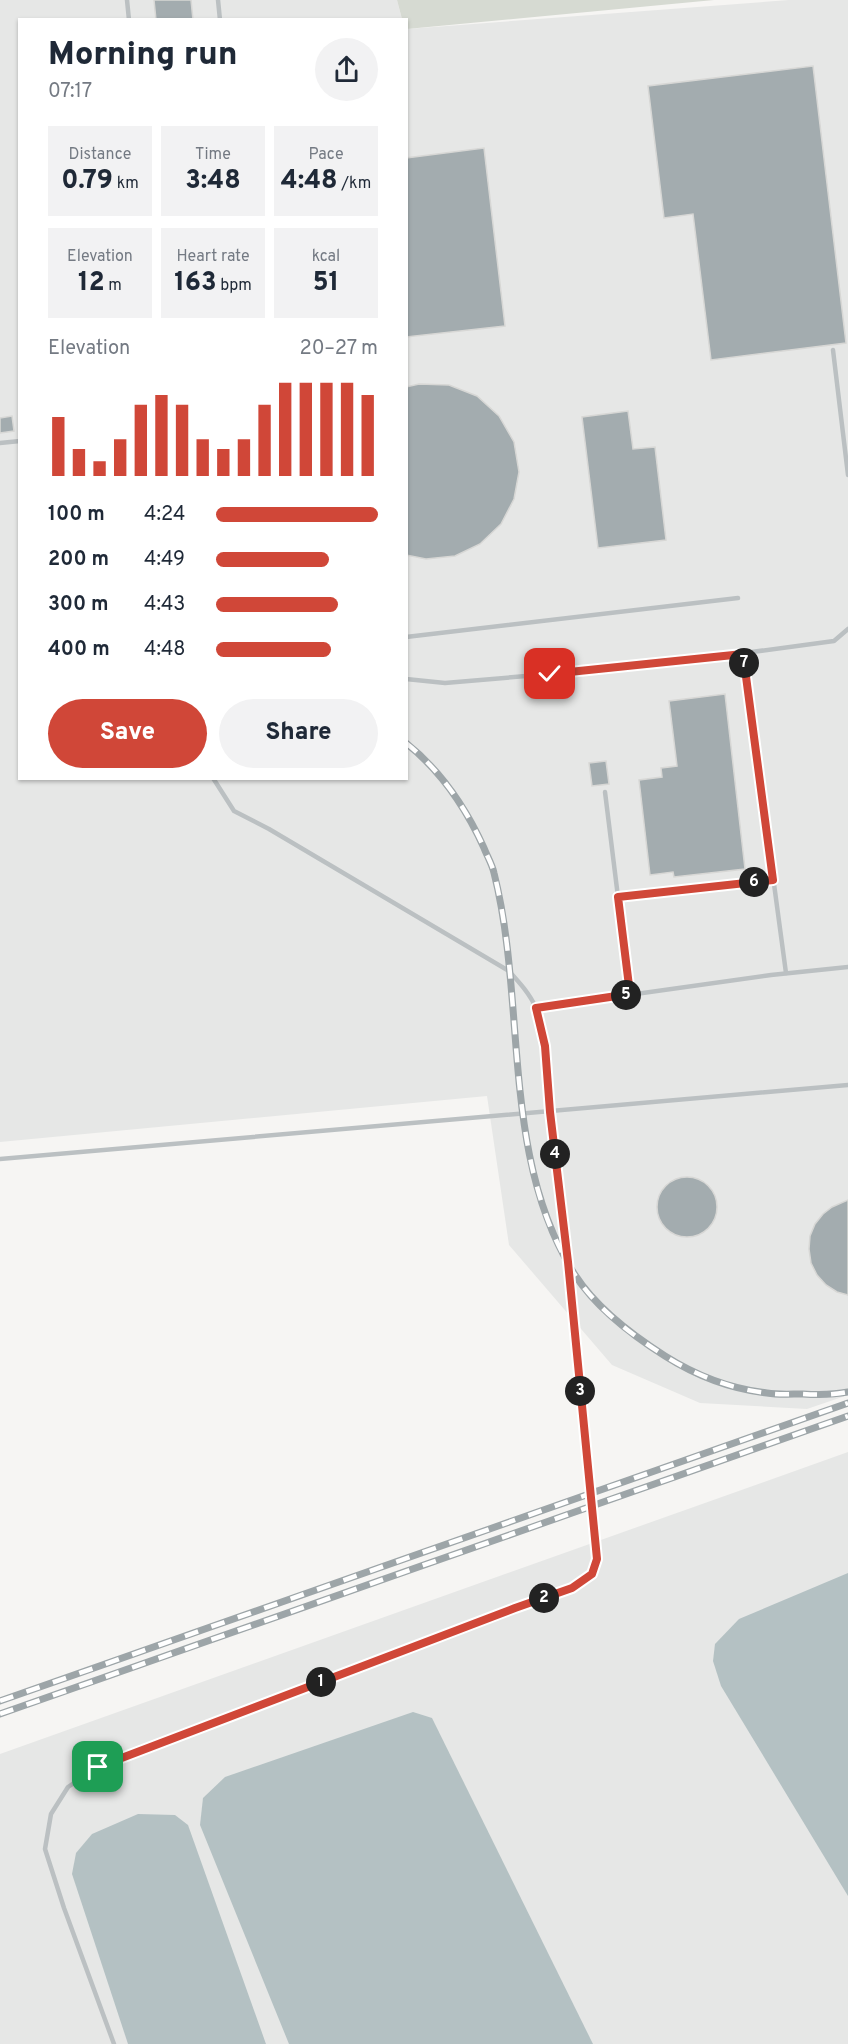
<!DOCTYPE html>
<meta charset="utf-8">
<style>
:root{--surface:#fff;--page:#f2f2f3;--text:#1f2937;--muted:#747a83;--accent:#d04738}
body{margin:0;font-family:Overpass,sans-serif;background:var(--page);color:var(--text);height:100vh;display:flex;flex-direction:column;font-size:22px;white-space:nowrap}
*{box-sizing:border-box;margin:0}
p{font-size:20px;color:var(--muted)}
.icon{flex:none;width:33px;height:33px;fill:none;stroke:currentColor;stroke-width:2;stroke-linecap:round;stroke-linejoin:round}
.map{position:relative;flex:1;overflow:hidden}
.side{position:absolute;left:18px;top:18px;width:390px;height:762px;display:flex;flex-direction:column;background:var(--surface);border-radius:0px;box-shadow:0 2px 4px #0004}
.side>*{flex:none}
.pin{position:absolute;display:grid;place-items:center;width:51px;height:51px;color:#fff;margin:-26px;border-radius:12px;box-shadow:0 3px 9px #0006}
.km{position:absolute;width:30px;height:30px;margin:-15px;border-radius:50%;background:#222;color:#fff;font-size:16px;line-height:30px;text-align:center}
.round{display:grid;place-items:center;flex:none;width:63px;height:63px;border-radius:32px;background:var(--page)}
.headline{display:flex;align-items:center;justify-content:space-between;height:102px;padding:0 30px}
h1{font-size:33px;font-weight:800;line-height:45px}
.figures{display:grid;grid-template-columns:repeat(3,1fr);gap:9px;height:102px;padding:6px 30px}
.figures div{display:grid;align-content:center;border-radius:0px;background:var(--page);text-align:center}
.figures b{font-size:26px;font-weight:800}
.figures small{font-size:16px;font-weight:400}
.figures p{font-size:16px}
.chart{height:168px;padding:12px 30px}
.chart p{display:flex;justify-content:space-between}
.chart svg{width:100%;height:108px;margin-top:6px;stroke:var(--accent);stroke-width:6}
.primary-button{display:flex;gap:12px;margin-top:auto;padding:12px 30px}
.primary-button a{flex:1;height:69px;border-radius:36px;background:var(--accent);color:#fff;font-size:24px;font-weight:800;line-height:69px;text-align:center}
.primary-button a+a{background:var(--page);color:var(--text)}
ul{padding:0 30px;list-style:none;font-size:20px}
li{display:grid;grid-template-columns:96px 72px 1fr;align-items:center;height:45px}
li i{height:15px;border-radius:8px;background:var(--accent)}
.map>svg:first-child{display:block}
.built{fill:#e6e7e6}
.green{fill:#d6dad2}
.water{fill:#b4c1c3}
.building{fill:#a3acaf;stroke:#d7d7d5;stroke-width:1.5}
.lines{fill:none;stroke-linecap:round;stroke-linejoin:round}
.lane{stroke:#bbc0c2;stroke-width:4.5}
.rail-casing{stroke:#9da5a8;stroke-width:7}
.rail{stroke:#fff;stroke-width:4.5;stroke-dasharray:14;stroke-linecap:butt}
.route-casing{stroke:#fff;stroke-width:12}
.route{stroke:#d04738;stroke-width:8}
</style>
<div class="map">
<svg width="848" height="2044" viewBox="0 0 848 2044">
<rect width="100%" height="100%" fill="#f6f5f3"/>
<g class="built">
<path d="M0,0H397L402,19L20,20V778H406L407,29L789,0H848V1395L807,1409L700,1403L612,1365L509,1245L487,1096L0,1142Z"/>
<path d="M848,1452V2044H0V1754Z"/>
</g>
<path class="green" d="M397,0H714L407,29L406,20L402,19Z"/>
<g class="water">
<path d="M848,1573V1896L721,1686L713,1661L715,1644L739,1619Z"/>
<path d="M413,1712L432,1718L593,2044H289L200,1825L203,1798L225,1777Z"/>
<path d="M138,1814L175,1815L188,1825L266,2044H128L72,1874L76,1853L92,1834Z"/>
</g>
<g class="building">
<path d="M154,0H191L193,20H156Z"/>
<path d="M813,66L846,343L711,360L693,214L664,218L648,86Z"/>
<path d="M484,148L505,326L406,337V158Z"/>
<path d="M419,384L449,385L477,396L499,416L514,442L519,472L514,499L501,524L480,544L455,556L426,559L406,555V387Z"/>
<path d="M628,411L633,449L655,447L666,540L598,548L582,417Z"/>
<path d="M12,416L14,431L0,433V418Z"/>
<path d="M725,694L745,869L674,877L673,872L650,875L639,780L662,777L661,768L677,766L669,701Z"/>
<path d="M606,761L609,784L592,786L589,763Z"/>
<circle cx="687" cy="1207" r="30"/>
<path d="M848,1200V1295L837,1292L826,1285L817,1275L811,1263L809,1249L810,1236L815,1224L823,1214L832,1207Z"/>
</g>
<g class="lines">
<g class="lane">
<path d="M127,0L129,20"/>
<path d="M218,0L220,20"/>
<path d="M833,350L848,475"/>
<path d="M0,443L20,441"/>
<path d="M406,637L738,598"/>
<path d="M743,654L786,973"/>
<path d="M406,679L445,683L550,674L737,654L834,641L848,629"/>
<path d="M605,792L630,994"/>
<path d="M618,897L773,880"/>
<path d="M536,1008L771,975L848,967"/>
<path d="M0,1159L848,1085"/>
<path d="M114,2044L64,1908L45,1849L51,1814L68,1787L98,1767L515,1608L572,1588L592,1574L597,1559C585,1422 571,1284 554,1147C550,1107 551,1044 536,1008C530,994 519,982 509,971L269,829L234,811L213,778"/>
</g>
<g class="rail-casing">
<g id="rail">
<path d="M406,743C441,771 466,808 484,848C487,856 492,864 494,873C527,1003 500,1157 575,1275C597,1309 632,1335 665,1356C695,1375 731,1389 767,1393C778,1395 791,1394 803,1394C818,1395 833,1395 848,1392"/>
<path d="M0,1701L848,1403"/>
<path d="M0,1714L848,1416"/>
</g>
</g>
<use href="#rail" class="rail"/>
</g>
<g class="lines">
<g class="route-casing">
<path id="route" d="M98,1767L515,1608L572,1588L592,1574L597,1559L568,1262L550,1112L545,1046L536,1008L630,994L618,897L773,880L743,654L550,674"/>
</g>
<use href="#route" class="route"/>
</g>
</svg>
<div class="pin" style="left:98px;top:1767px;background:#1e9e55"><svg class="icon" aria-label="arrive" viewBox="0 0 24 24"><path d="M6 21V4h12l-3 4 3 4H6"/></svg></div>
<div class="pin" style="left:550px;top:674px;background:#d93025"><svg class="icon" aria-label="check" viewBox="0 0 24 24"><path d="M5 12l5 5 9-10"/></svg></div>
<b class="km" style="left:321px;top:1682px">1</b>
<b class="km" style="left:544px;top:1598px">2</b>
<b class="km" style="left:580px;top:1391px">3</b>
<b class="km" style="left:555px;top:1154px">4</b>
<b class="km" style="left:626px;top:995px">5</b>
<b class="km" style="left:754px;top:882px">6</b>
<b class="km" style="left:744px;top:663px">7</b>
<section class="side">
<div class="headline"><div><h1>Morning run</h1><p>07:17</p></div><a class="round"><svg class="icon" aria-label="share" viewBox="0 0 24 24"><path d="M12 15V3M7 8l5-5 5 5M5 13v7h14v-7"/></svg></a></div>
<div class="figures">
<div><p>Distance</p><b>0.79<small> km</small></b></div>
<div><p>Time</p><b>3:48</b></div>
<div><p>Pace</p><b>4:48<small> /km</small></b></div>
</div>
<div class="figures">
<div><p>Elevation</p><b>12<small> m</small></b></div>
<div><p>Heart rate</p><b>163<small> bpm</small></b></div>
<div><p>kcal</p><b>51</b></div>
</div>
<div class="chart"><p><span>Elevation</span>20–27 m</p>
<svg viewBox="0 0 160 44" preserveAspectRatio="none"><path d="M5 44V20M15 44V33M25 44V38M35 44V29M45 44V15M55 44V11M65 44V15M75 44V29M85 44V33M95 44V29M105 44V15M115 44V6M125 44V6M135 44V6M145 44V6M155 44V11"/></svg>
</div>
<ul>
<li><b>100 m</b>4:24<i style="width:100%"></i></li>
<li><b>200 m</b>4:49<i style="width:70%"></i></li>
<li><b>300 m</b>4:43<i style="width:75%"></i></li>
<li><b>400 m</b>4:48<i style="width:71%"></i></li>
</ul>
<div class="primary-button"><a>Save</a><a>Share</a></div>
</section>
</div>
